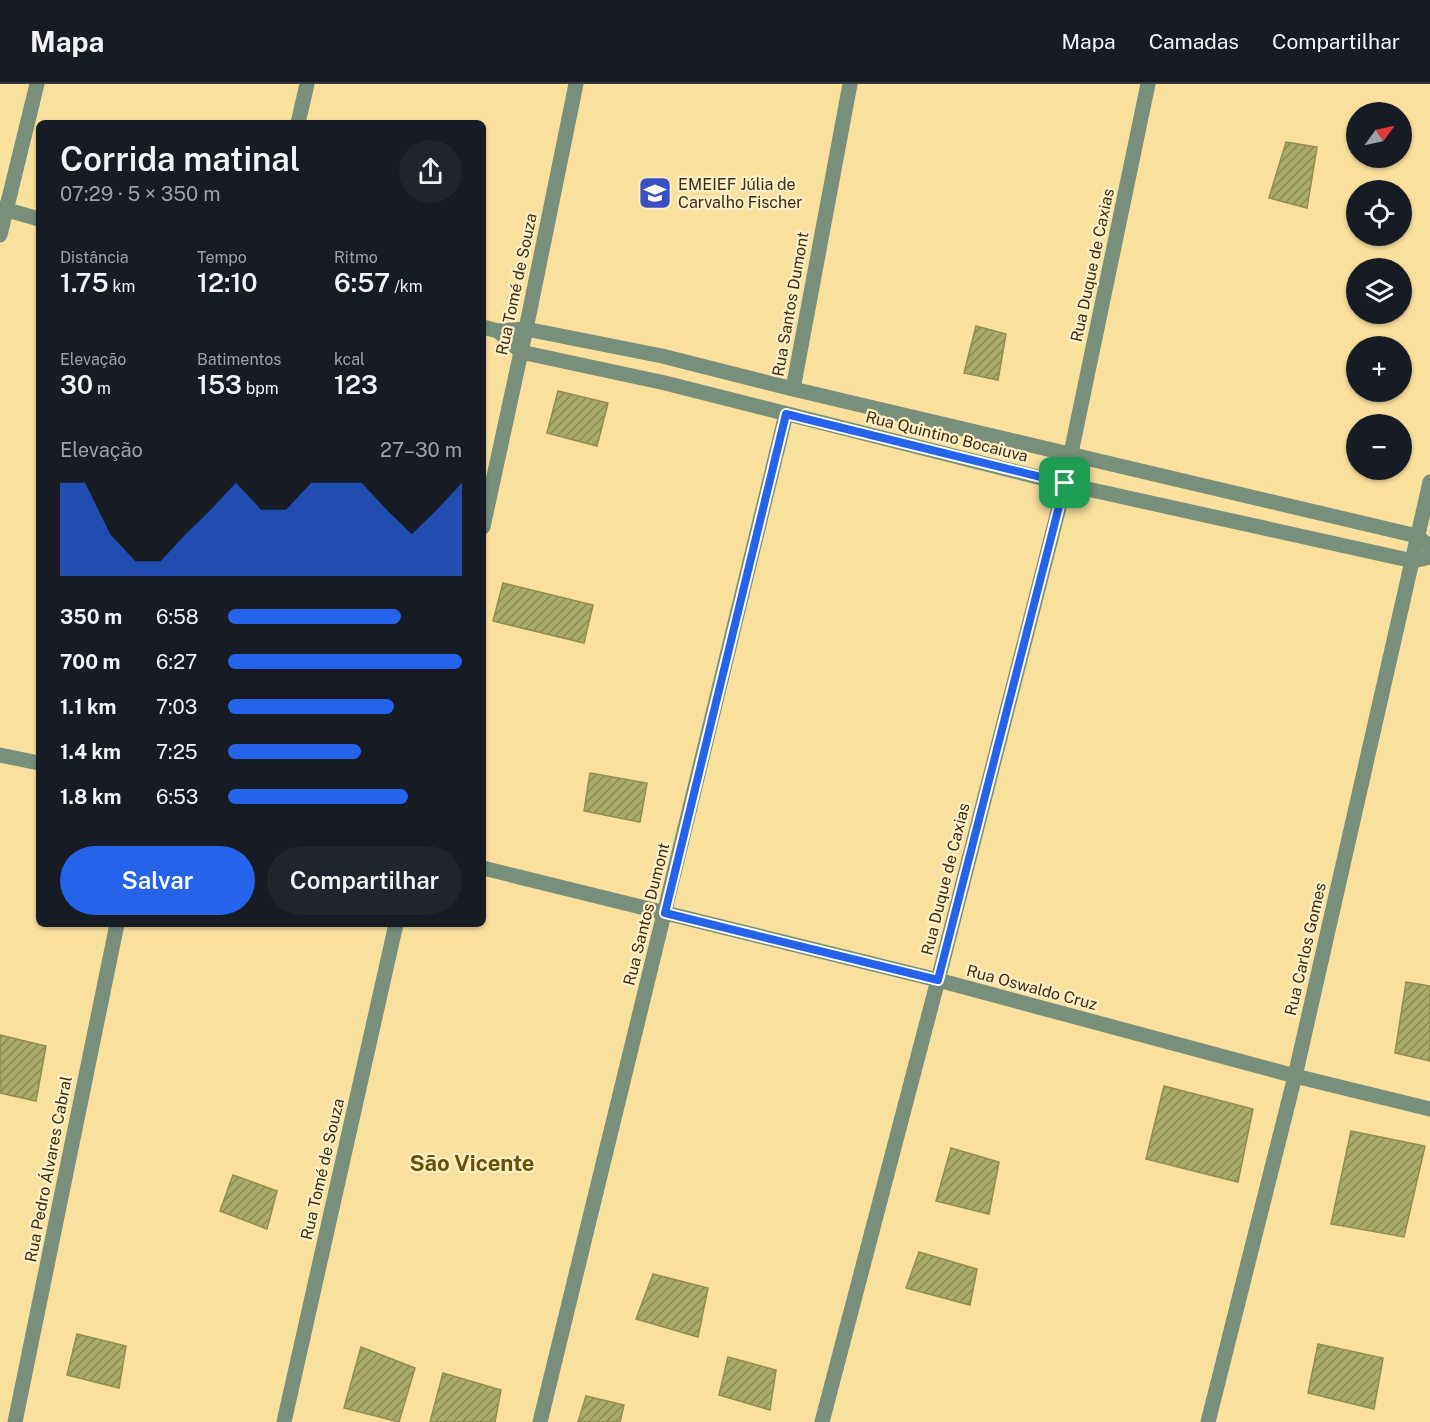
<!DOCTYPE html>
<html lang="pt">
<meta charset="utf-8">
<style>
:root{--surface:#171b24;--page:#20242c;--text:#f1f3f6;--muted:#9ea1a6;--line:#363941;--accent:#2563eb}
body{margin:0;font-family:"Public Sans",sans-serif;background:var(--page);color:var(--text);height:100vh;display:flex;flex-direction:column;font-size:22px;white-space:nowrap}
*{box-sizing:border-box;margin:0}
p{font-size:20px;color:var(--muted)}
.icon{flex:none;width:33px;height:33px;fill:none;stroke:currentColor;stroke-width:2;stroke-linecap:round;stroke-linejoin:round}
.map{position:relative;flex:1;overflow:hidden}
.sheet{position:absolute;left:36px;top:36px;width:450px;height:807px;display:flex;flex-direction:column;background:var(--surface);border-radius:9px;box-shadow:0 2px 4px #0004}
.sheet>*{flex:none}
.needle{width:39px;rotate:57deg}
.tools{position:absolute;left:1346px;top:18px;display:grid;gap:12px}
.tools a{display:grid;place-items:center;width:66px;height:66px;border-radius:50%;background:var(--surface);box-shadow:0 2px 4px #0004;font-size:30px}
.pin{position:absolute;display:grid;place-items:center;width:51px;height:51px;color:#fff;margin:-26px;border-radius:12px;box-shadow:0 3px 9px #0006}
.round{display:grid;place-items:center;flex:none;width:63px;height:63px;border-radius:32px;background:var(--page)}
.head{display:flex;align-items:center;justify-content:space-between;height:102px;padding:0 24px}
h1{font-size:33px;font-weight:600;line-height:45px}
.stats{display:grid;grid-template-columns:repeat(3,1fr);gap:9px;height:102px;padding:6px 24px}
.stats div{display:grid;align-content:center}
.stats b{font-size:26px;font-weight:600}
.stats small{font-size:16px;font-weight:400}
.stats p{font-size:16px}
.chart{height:168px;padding:12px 24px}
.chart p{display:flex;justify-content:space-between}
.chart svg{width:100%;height:108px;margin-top:6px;fill:var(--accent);opacity:.7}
.cta{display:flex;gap:12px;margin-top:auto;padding:12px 24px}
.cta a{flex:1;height:69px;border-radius:36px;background:var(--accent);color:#fff;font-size:24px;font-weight:600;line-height:69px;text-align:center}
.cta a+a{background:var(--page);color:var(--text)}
ul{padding:0 24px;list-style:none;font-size:20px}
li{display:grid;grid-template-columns:96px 72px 1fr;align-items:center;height:45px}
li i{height:15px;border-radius:8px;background:var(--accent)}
header{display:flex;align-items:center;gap:36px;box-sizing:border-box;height:84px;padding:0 30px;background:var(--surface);border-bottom:2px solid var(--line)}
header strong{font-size:28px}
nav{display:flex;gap:33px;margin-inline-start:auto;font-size:21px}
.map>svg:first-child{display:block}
.building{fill:url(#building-hatch);stroke:#8e8f4d;stroke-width:1.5}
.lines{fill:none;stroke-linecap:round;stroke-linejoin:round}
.minor{stroke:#778f7b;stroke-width:15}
.route-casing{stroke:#fff;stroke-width:12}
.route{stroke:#2563eb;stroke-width:8}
.labels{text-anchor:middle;stroke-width:4.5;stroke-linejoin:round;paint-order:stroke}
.poi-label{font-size:16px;fill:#372e12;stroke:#feefc7;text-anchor:start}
.street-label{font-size:16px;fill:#372e12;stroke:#feefc7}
.district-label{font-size:22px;font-weight:bold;fill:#675104;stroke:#feefc7}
</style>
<header>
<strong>Mapa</strong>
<nav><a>Mapa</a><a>Camadas</a><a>Compartilhar</a></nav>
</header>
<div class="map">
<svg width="1430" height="1338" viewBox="0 0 1430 1338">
<defs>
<pattern id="building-hatch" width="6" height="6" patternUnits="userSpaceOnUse" patternTransform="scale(1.5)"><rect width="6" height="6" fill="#aaac68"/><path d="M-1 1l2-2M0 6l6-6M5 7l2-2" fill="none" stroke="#8b8c54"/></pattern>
</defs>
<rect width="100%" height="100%" fill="#fae09d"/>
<g class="building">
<path d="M1286,58L1317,63L1307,124L1269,114Z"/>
<path d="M976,242L1006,250L998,296L964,289Z"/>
<path d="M558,307L608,319L597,362L547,349Z"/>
<path d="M503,499L593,521L584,559L493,537Z"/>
<path d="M590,689L647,699L640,738L584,727Z"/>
<path d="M1406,898L1430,902V977L1395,969Z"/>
<path d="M0,951L46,962L36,1017L0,1009Z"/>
<path d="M1164,1002L1253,1025L1238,1098L1146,1075Z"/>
<path d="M1351,1047L1425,1062L1404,1153L1331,1140Z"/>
<path d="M951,1064L999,1078L989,1130L936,1117Z"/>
<path d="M233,1091L277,1107L267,1145L220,1127Z"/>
<path d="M919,1168L977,1185L970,1221L906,1204Z"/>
<path d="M653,1190L708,1204L698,1253L636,1235Z"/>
<path d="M77,1250L126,1262L119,1304L67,1291Z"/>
<path d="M1318,1260L1383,1274L1374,1325L1308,1309Z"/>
<path d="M361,1263L415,1284L399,1338L344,1324Z"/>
<path d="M728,1273L776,1286L770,1326L719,1311Z"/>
<path d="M443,1289L501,1306L495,1338H430Z"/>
<path d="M586,1312L624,1321L620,1338H578Z"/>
</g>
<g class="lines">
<g class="minor">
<path d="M298,39L307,0"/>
<path d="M0,124L39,135"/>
<path d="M0,151L37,0"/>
<path d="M483,243L498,247L526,245L662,272L793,305L1417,452L1430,463"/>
<path d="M498,247L521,268L665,299L1065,400L1413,477L1430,473"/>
<path d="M793,305L850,0"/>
<path d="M1071,369L1148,0"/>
<path d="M483,443L526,245L576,0"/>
<path d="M0,671L39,679"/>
<path d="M483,784L938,896L1295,992L1430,1025"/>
<path d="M15,1338L117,840"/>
<path d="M284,1338L396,840"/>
<path d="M540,1338L786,330"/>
<path d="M822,1338L938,896L1065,400"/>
<path d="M1208,1338L1295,992L1430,398"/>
</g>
</g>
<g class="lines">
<g class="route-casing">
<path id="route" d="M786,330L1065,399L938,896L665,829Z"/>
</g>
<use href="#route" class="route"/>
</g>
<defs>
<g id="school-square" transform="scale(1.725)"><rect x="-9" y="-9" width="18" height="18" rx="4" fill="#3a51c3" stroke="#feefc7"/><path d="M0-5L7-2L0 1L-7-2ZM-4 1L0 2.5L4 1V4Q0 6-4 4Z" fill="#fff"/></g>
</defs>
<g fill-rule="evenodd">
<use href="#school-square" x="655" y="109"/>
</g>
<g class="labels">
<g class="poi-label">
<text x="678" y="106">EMEIEF Júlia de<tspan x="678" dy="18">Carvalho Fischer</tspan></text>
</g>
<g class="street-label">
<text transform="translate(1092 181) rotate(-78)" y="6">Rua Duque de Caxias</text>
<text transform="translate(516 200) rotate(-78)" y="6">Rua Tomé de Souza</text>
<text transform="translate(790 220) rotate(-80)" y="6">Rua Santos Dumont</text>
<text transform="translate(947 352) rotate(14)" y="6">Rua Quintino Bocaiuva</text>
<text transform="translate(945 795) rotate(-76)" y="6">Rua Duque de Caxias</text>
<text transform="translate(646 830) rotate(-76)" y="6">Rua Santos Dumont</text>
<text transform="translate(1305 865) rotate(-77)" y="6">Rua Carlos Gomes</text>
<text transform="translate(1032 903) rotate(15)" y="6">Rua Oswaldo Cruz</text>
<text transform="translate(48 1085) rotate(-79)" y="6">Rua Pedro Álvares Cabral</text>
<text transform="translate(322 1085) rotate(-77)" y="6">Rua Tomé de Souza</text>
</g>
<g class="district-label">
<text x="472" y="1087">São Vicente</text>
</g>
</g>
</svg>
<div class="tools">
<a><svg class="needle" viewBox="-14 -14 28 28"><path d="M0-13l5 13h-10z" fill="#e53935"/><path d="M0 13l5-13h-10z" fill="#9ea1a6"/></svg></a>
<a><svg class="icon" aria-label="locate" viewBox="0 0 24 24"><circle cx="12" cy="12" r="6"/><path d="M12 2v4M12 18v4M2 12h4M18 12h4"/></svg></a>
<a><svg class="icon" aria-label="layers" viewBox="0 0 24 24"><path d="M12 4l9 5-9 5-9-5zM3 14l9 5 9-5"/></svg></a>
<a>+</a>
<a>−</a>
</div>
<div class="pin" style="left:1065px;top:399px;background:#1e9e55"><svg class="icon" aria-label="arrive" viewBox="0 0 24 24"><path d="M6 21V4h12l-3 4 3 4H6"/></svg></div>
<section class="sheet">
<div class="head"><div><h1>Corrida matinal</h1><p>07:29 · 5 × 350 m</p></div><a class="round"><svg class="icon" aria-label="share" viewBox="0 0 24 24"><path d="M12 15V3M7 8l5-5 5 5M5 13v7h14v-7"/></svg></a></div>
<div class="stats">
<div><p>Distância</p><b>1.75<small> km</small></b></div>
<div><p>Tempo</p><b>12:10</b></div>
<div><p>Ritmo</p><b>6:57<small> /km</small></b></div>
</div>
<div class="stats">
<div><p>Elevação</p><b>30<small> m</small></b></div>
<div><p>Batimentos</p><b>153<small> bpm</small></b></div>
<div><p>kcal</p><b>123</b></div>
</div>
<div class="chart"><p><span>Elevação</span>27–30 m</p>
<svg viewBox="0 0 160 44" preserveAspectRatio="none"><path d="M0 44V6L10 6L20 27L30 38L40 38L50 27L60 17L70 6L80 17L90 17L100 6L110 6L120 6L130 17L140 27L150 17L160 6V44z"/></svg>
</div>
<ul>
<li><b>350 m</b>6:58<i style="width:74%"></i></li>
<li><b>700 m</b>6:27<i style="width:100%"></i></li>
<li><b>1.1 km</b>7:03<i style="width:71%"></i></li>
<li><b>1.4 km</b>7:25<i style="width:57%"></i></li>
<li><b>1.8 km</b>6:53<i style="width:77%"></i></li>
</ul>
<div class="cta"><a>Salvar</a><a>Compartilhar</a></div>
</section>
</div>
